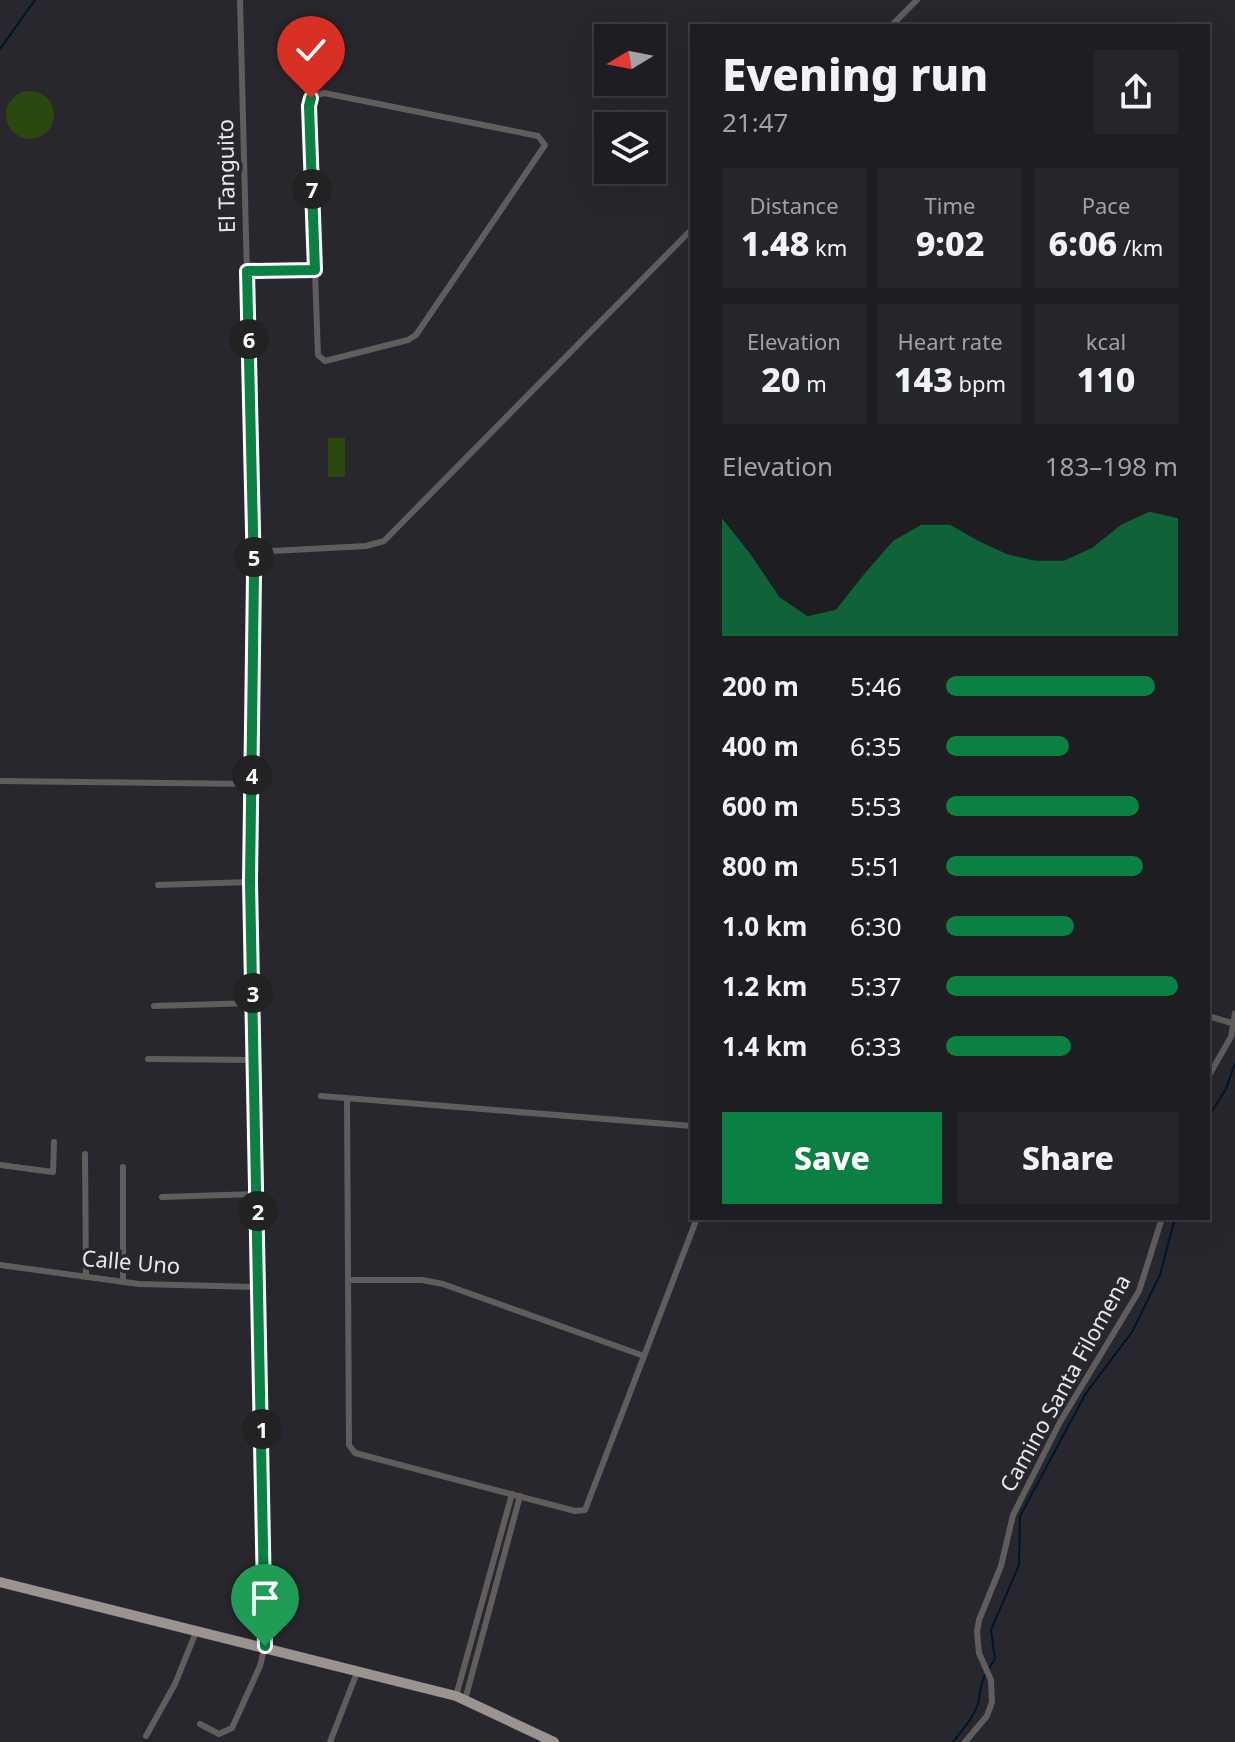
<!DOCTYPE html>
<meta charset="utf-8">
<style>
:root{--surface:#1d1d22;--page:#25262a;--text:#f1f3f6;--muted:#a0a2a5;--line:#3b3b40;--accent:#0b8043}
body{margin:0;font-family:"Noto Sans",sans-serif;background:var(--page);color:var(--text);height:100vh;display:flex;flex-direction:column;font-size:30px;white-space:nowrap}
*{box-sizing:border-box;margin:0}
p{font-size:26px;color:var(--muted)}
.icon{flex:none;width:44px;height:44px;fill:none;stroke:currentColor;stroke-width:2;stroke-linecap:round;stroke-linejoin:round}
.map{position:relative;flex:1;overflow:hidden}
.panel{position:absolute;left:690px;top:24px;width:520px;height:1196px;display:flex;flex-direction:column;background:var(--surface);border-radius:0px;box-shadow:0 8px 32px #0002,0 0 0 2px var(--line)}
.panel>*{flex:none}
.needle{width:52px;rotate:260deg}
.controls{position:absolute;left:594px;top:24px;display:grid;gap:16px}
.controls a{display:grid;place-items:center;width:72px;height:72px;border-radius:0px;background:var(--surface);box-shadow:0 8px 32px #0002,0 0 0 2px var(--line);font-size:40px}
.pin{position:absolute;display:grid;place-items:center;width:68px;height:68px;color:#fff;margin:-82px -34px;border-radius:50% 50% 50% 0;rotate:-45deg;box-shadow:0 0 8px #0007}
.pin .icon{rotate:45deg}
.km{position:absolute;width:40px;height:40px;margin:-20px;border-radius:50%;background:#222;color:#fff;font-size:22px;line-height:40px;text-align:center}
.round{display:grid;place-items:center;flex:none;width:84px;height:84px;border-radius:0px;background:var(--page)}
.head{display:flex;align-items:center;justify-content:space-between;height:136px;padding:0 32px}
h1{font-size:44px;font-weight:800;line-height:60px}
.figures{display:grid;grid-template-columns:repeat(3,1fr);gap:12px;height:136px;padding:8px 32px}
.figures div{display:grid;align-content:center;border-radius:0px;background:var(--page);text-align:center}
.figures b{font-size:34px;font-weight:800}
.figures small{font-size:22px;font-weight:400}
.figures p{font-size:22px}
.chart{height:224px;padding:16px 32px}
.chart p{display:flex;justify-content:space-between}
.chart svg{width:100%;height:144px;margin-top:8px;fill:var(--accent);opacity:.7}
.button{display:flex;gap:16px;margin-top:auto;padding:16px 32px}
.button a{flex:1;height:92px;border-radius:0px;background:var(--accent);color:#fff;font-size:32px;font-weight:800;line-height:92px;text-align:center}
.button a+a{background:var(--page);color:var(--text)}
ul{padding:0 32px;list-style:none;font-size:26px}
li{display:grid;grid-template-columns:128px 96px 1fr;align-items:center;height:60px}
li i{height:20px;border-radius:10px;background:var(--accent)}
.map>svg:first-child{display:block}
.green{fill:#2b480e}
.lines{fill:none;stroke-linecap:round;stroke-linejoin:round}
.stream{stroke:#01152a;stroke-width:2}
.street{stroke:#615d5c;stroke-width:6}
.primary{stroke:#9a938f;stroke-width:10}
.route-casing{stroke:#fff;stroke-width:16}
.route{stroke:#0b8043;stroke-width:10}
.labels{text-anchor:middle;stroke-width:7;stroke-linejoin:round;paint-order:stroke}
.street-label{font-size:22px;fill:#e9e9ed;stroke:#27272d}
</style>
<div class="map">
<svg width="1235" height="1742" viewBox="0 0 1235 1742">
<rect width="100%" height="100%" fill="#27272d"/>
<g class="green">
<circle cx="30" cy="115" r="24"/>
<rect x="328" y="438" width="17" height="39"/>
</g>
<g class="lines">
<g class="stream">
<path d="M0,49L35,0"/>
<path d="M1208,1117L1226,1089L1235,1063"/>
<path d="M989,1668L995,1659L991,1630L1019,1565L1020,1516L1086,1393L1132,1332L1160,1275L1175,1218"/>
<path d="M953,1742C962,1730 973,1719 978,1704C981,1693 979,1685 986,1674"/>
</g>
<g class="street">
<path d="M891,26L917,0"/>
<path d="M324,93L538,136L545,145L416,335L408,340L325,361L318,355L309,106L313,96Z"/>
<path d="M247,271L315,270"/>
<path d="M254,552L366,546L384,541L692,229"/>
<path d="M0,781L251,784"/>
<path d="M158,885L250,882"/>
<path d="M154,1006L254,1003"/>
<path d="M1208,1016L1232,1023"/>
<path d="M148,1059L256,1060"/>
<path d="M1208,1077L1231,1037L1235,1013"/>
<path d="M321,1096L692,1126"/>
<path d="M347,1098L349,1445L355,1453L575,1511L585,1510L697,1218"/>
<path d="M85,1154L86,1277"/>
<path d="M0,1165L53,1172L54,1142"/>
<path d="M162,1197L258,1194"/>
<path d="M0,1265L139,1284L259,1287"/>
<path d="M348,1280H422L443,1284L644,1356"/>
<path d="M123,1282V1167"/>
<path d="M456,1696L512,1494"/>
<path d="M465,1700L520,1496"/>
<path d="M200,1724L219,1734L232,1728L260,1666L265,1646L250,882L254,552L240,0"/>
<path d="M146,1736L175,1684L196,1632"/>
<path d="M330,1742L358,1670"/>
<path d="M965,1742L987,1716L992,1702L991,1680L979,1653L977,1632L979,1620L1001,1566L1013,1515L1060,1422L1139,1291L1162,1218"/>
</g>
<path class="primary" d="M0,1582L456,1696L554,1742"/>
</g>
<g class="lines">
<g class="route-casing">
<path id="route" d="M265,1646L250,882L254,574L247,271L315,270L309,106L311,98"/>
</g>
<use href="#route" class="route"/>
</g>
<g class="labels">
<g class="street-label">
<text transform="translate(226 176) rotate(-91)" y="8">El Tanguito</text>
<text transform="translate(131 1262) rotate(5)" y="8">Calle Uno</text>
<text transform="translate(1065 1383) rotate(-61)" y="8">Camino Santa Filomena</text>
</g>
</g>
</svg>
<div class="controls">
<a><svg class="needle" viewBox="-14 -14 28 28"><path d="M0-13l5 13h-10z" fill="#e53935"/><path d="M0 13l5-13h-10z" fill="#a0a2a5"/></svg></a>
<a><svg class="icon" aria-label="layers" viewBox="0 0 24 24"><path d="M12 4l9 5-9 5-9-5zM3 14l9 5 9-5"/></svg></a>
</div>
<div class="pin" style="left:265px;top:1646px;background:#1e9e55"><svg class="icon" aria-label="arrive" viewBox="0 0 24 24"><path d="M6 21V4h12l-3 4 3 4H6"/></svg></div>
<div class="pin" style="left:311px;top:98px;background:#d93025"><svg class="icon" aria-label="check" viewBox="0 0 24 24"><path d="M5 12l5 5 9-10"/></svg></div>
<b class="km" style="left:262px;top:1429px">1</b>
<b class="km" style="left:258px;top:1211px">2</b>
<b class="km" style="left:253px;top:993px">3</b>
<b class="km" style="left:252px;top:775px">4</b>
<b class="km" style="left:254px;top:557px">5</b>
<b class="km" style="left:249px;top:339px">6</b>
<b class="km" style="left:312px;top:189px">7</b>
<section class="panel">
<div class="head"><div><h1>Evening run</h1><p>21:47</p></div><a class="round"><svg class="icon" aria-label="share" viewBox="0 0 24 24"><path d="M12 15V3M7 8l5-5 5 5M5 13v7h14v-7"/></svg></a></div>
<div class="figures">
<div><p>Distance</p><b>1.48<small> km</small></b></div>
<div><p>Time</p><b>9:02</b></div>
<div><p>Pace</p><b>6:06<small> /km</small></b></div>
</div>
<div class="figures">
<div><p>Elevation</p><b>20<small> m</small></b></div>
<div><p>Heart rate</p><b>143<small> bpm</small></b></div>
<div><p>kcal</p><b>110</b></div>
</div>
<div class="chart"><p><span>Elevation</span>183–198 m</p>
<svg viewBox="0 0 160 44" preserveAspectRatio="none"><path d="M0 44V8L10 19L20 32L30 38L40 36L50 25L60 15L70 10L80 10L90 15L100 19L110 21L120 21L130 17L140 10L150 6L160 8V44z"/></svg>
</div>
<ul>
<li><b>200 m</b>5:46<i style="width:90%"></i></li>
<li><b>400 m</b>6:35<i style="width:53%"></i></li>
<li><b>600 m</b>5:53<i style="width:83%"></i></li>
<li><b>800 m</b>5:51<i style="width:85%"></i></li>
<li><b>1.0 km</b>6:30<i style="width:55%"></i></li>
<li><b>1.2 km</b>5:37<i style="width:100%"></i></li>
<li><b>1.4 km</b>6:33<i style="width:54%"></i></li>
</ul>
<div class="button"><a>Save</a><a>Share</a></div>
</section>
</div>
